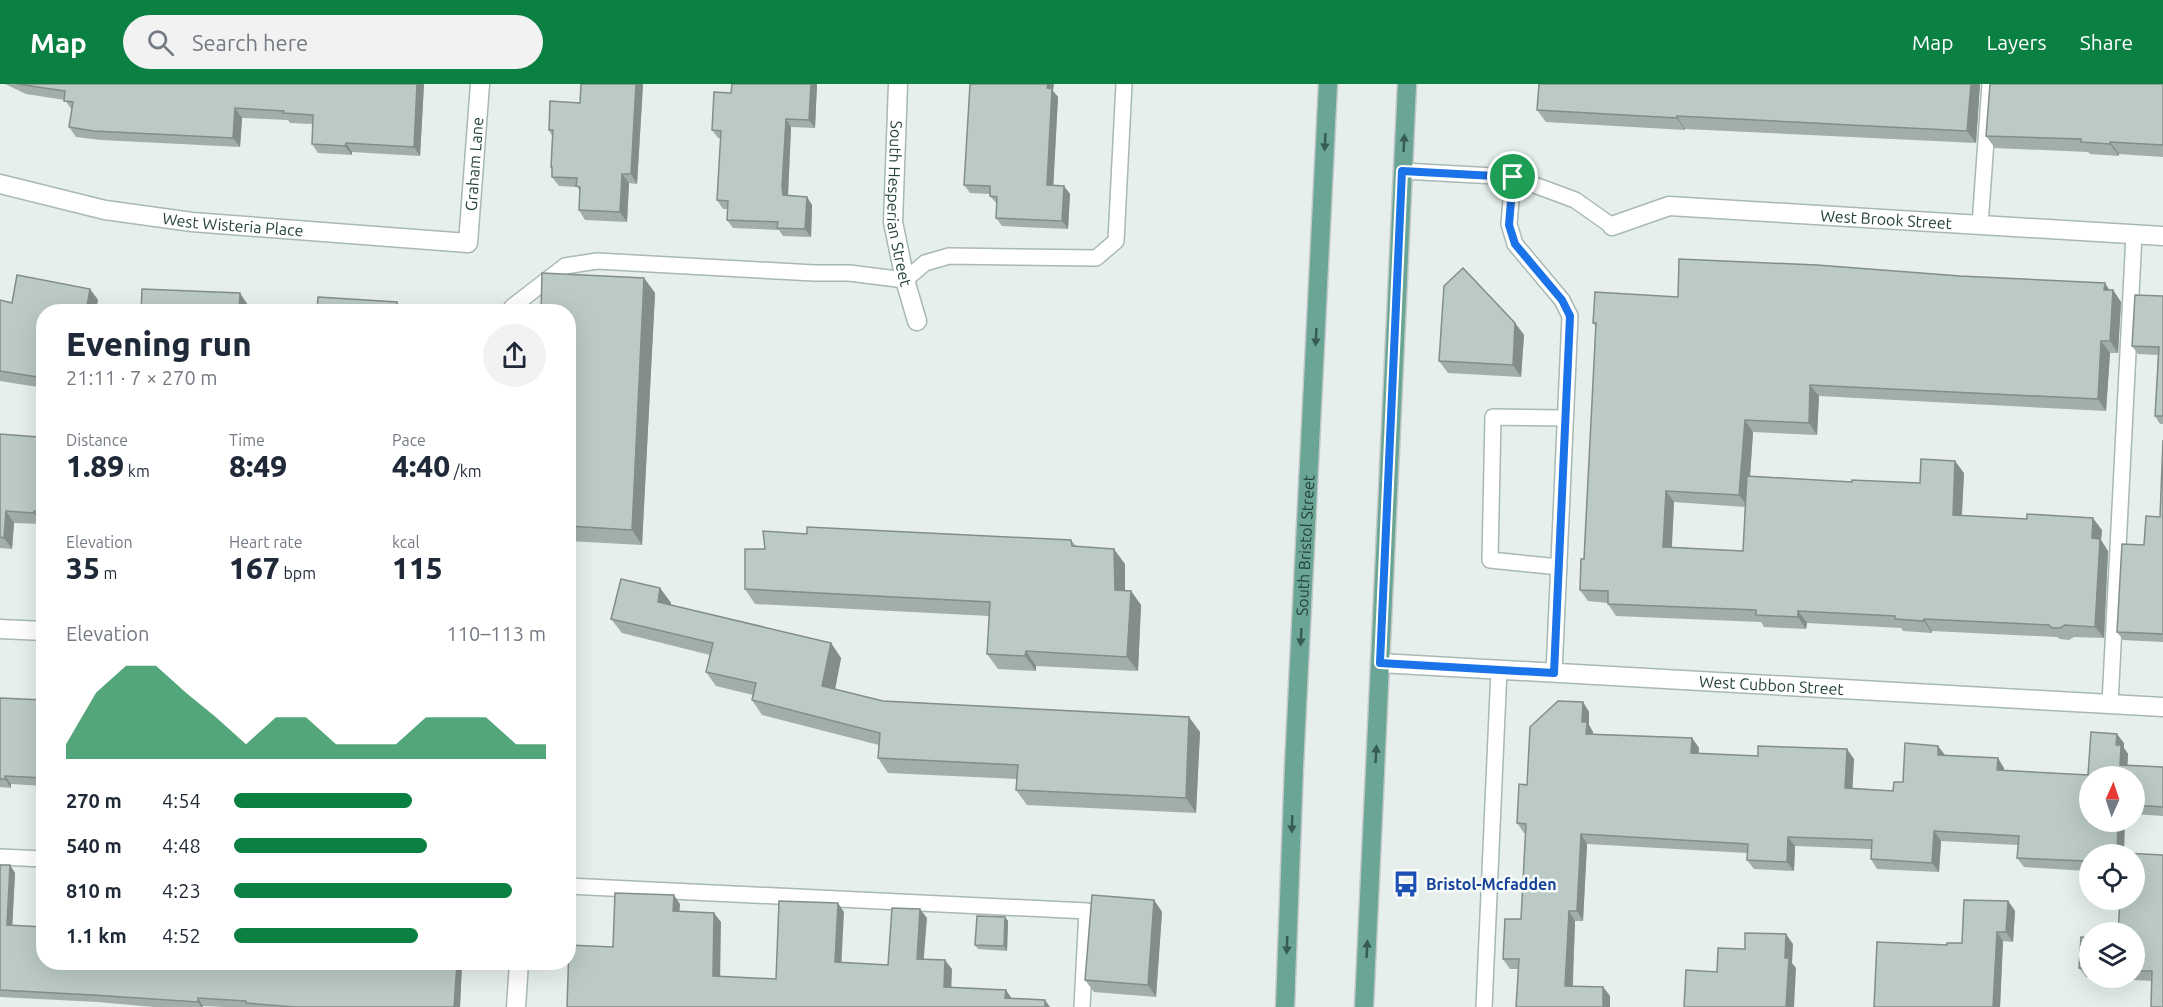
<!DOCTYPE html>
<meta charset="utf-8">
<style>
:root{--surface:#fff;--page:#f2f2f3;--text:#1f2937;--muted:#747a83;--accent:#0b8043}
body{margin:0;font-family:Ubuntu,sans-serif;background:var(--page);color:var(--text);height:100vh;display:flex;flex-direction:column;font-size:22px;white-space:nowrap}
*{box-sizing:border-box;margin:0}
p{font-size:20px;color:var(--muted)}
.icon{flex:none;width:33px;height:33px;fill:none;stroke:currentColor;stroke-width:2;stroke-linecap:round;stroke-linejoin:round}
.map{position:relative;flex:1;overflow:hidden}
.side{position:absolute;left:36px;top:220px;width:540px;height:666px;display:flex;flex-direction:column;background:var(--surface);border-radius:24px;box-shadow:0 6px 24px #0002}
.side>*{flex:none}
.needle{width:39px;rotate:3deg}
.buttons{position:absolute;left:2079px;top:682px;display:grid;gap:12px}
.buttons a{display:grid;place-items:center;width:66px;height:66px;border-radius:50%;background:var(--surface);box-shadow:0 6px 24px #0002;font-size:30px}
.pin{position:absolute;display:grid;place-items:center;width:51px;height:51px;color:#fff;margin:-26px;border:3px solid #fff;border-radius:50%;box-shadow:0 2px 6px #0007}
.round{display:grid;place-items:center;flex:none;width:63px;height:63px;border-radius:32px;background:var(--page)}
.headline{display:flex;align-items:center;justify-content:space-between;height:102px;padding:0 30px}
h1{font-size:33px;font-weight:800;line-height:45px}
.figures{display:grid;grid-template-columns:repeat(3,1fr);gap:9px;height:102px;padding:6px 30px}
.figures div{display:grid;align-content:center}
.figures b{font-size:30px;font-weight:800}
.figures small{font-size:16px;font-weight:400}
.figures p{font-size:16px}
.chart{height:168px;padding:12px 30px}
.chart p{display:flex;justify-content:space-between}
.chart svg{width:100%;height:108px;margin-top:6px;fill:var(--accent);opacity:.7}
ul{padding:0 30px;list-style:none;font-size:20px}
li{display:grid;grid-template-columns:96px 72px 1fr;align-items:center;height:45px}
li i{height:15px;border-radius:8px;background:var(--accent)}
header{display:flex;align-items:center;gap:36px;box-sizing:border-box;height:84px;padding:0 30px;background:var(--accent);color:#fff}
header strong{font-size:28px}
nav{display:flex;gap:33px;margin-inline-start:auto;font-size:21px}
.search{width:420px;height:54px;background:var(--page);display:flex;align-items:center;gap:15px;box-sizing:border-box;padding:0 21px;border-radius:33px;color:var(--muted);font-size:22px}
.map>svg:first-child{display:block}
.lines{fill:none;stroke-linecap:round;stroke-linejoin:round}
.lane-casing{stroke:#a8b8b2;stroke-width:18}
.street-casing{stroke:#a8b8b2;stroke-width:21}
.primary-casing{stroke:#c2cac8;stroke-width:21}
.lane{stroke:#fff;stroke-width:15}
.street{stroke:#fff;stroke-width:18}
.primary{stroke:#6aa596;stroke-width:18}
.wall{fill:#a1aea9;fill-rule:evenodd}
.shaded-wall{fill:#838d89}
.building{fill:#bbcac4;stroke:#838d89;stroke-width:1.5}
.oneway{fill:#365b51}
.route-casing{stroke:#fff;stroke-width:12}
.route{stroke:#1a73e8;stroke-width:8}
.labels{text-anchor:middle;stroke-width:5;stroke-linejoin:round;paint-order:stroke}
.street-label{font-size:16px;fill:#24423a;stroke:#f7fbf9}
.transit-label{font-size:16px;font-weight:bold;fill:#164399;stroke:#f7fbf9;text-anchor:start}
</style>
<header>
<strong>Map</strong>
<div class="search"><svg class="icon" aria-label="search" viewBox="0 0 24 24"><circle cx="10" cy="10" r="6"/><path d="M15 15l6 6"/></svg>Search here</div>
<nav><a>Map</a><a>Layers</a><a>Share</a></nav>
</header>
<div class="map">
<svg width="2163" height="923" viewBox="0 0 2163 923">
<rect width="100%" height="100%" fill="#e6efeb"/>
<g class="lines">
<g class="lane-casing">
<g id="lane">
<path d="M1403,87L1513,93L1509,140L1515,160L1562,216L1570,232L1554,589"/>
<path d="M1513,93L1575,116L1612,142"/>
<path d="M1980,141L1990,0"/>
<path d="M509,228L512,223L565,182L597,177L814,189H849L905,196L925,179L949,172L1096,174L1116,157L1124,0"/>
<path d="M1559,483L1490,476L1493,333L1565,334"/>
<path d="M2110,620L2134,151"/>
<path d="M0,773L44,775"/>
<path d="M568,802L1087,827L1082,923"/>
<path d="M1484,923L1499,585"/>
</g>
</g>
<g class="street-casing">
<g id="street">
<path id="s1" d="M898,0L893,138L905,196L917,237"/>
<path id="s2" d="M0,100L105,126L192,138L468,159L480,0"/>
<path id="s3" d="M1612,142L1669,122L2163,152"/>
<path d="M0,545L44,547"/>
<path id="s4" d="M1380,579L2163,623"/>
<path d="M516,923L519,879"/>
</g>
</g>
<g class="primary-casing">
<g id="primary">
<path id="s5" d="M1285,923L1294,682L1328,0"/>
<path d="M1364,923L1407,0"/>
</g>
</g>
<use href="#lane" class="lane"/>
<use href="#street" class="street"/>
<use href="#primary" class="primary"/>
</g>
<g class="wall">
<path d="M5,0H424L420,72L352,68V71L318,69L312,60L313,40L290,39L288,36L242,34L240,63L101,56L76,53L69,43L72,26L65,16L26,10Z"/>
<path d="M581,0H643L637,100L629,99L627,138L585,136L579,126L580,107L577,103L559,102L552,93V86L551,83L552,52L549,46L580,19Z"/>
<path d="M732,0H817L815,44L791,43L788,111L807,113L812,121L811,153L783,152L779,146L733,144L727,136L728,125H723L717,116L721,54H718L712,46L731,9Z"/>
<path d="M1539,0H1980L1976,59L1685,45V46L1546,38L1537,26Z"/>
<path d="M2163,0V73L2119,70V72L2090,70L2088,68L1995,64L1986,52Z"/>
<path d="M1053,7L1058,13L1053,101L1070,110L1068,145L1002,142L996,134L997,120L990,112V110L970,109L964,101Z"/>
<path d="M644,194L655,209L642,461L568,457V228Z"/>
<path d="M90,205L98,216L44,228V304L0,297V216L12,219Z"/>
<path d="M2109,206H2113L2121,218L2118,269H2110L2106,327L1819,312L1817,351L1753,348L1750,392L1852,398L1920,399L1964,389L1962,432L2102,446L2101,456L2108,467L2104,554L2074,553L2069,556L2060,555L2057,553L1932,547V549L1903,547L1901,544L1807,539L1806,545L1764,543L1761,538L1616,532L1608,520V519L1588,517L1580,506L1584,475L1596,243L1593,239L1678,213ZM1674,418L1745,423L1743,467L1672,463Z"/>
<path d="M2163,212V340H2160L2155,332L2158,271L2138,270L2132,262Z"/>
<path d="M1515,239L1524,251L1521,293L1448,289L1439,277Z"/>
<path d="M0,350L38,353L44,360V438H42V440L14,439L12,465L0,464Z"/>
<path d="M2163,356V558L2123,556L2117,548L2144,461L2160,433Z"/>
<path d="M807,450L1071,456L1076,462L1125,480V506L1131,507L1141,521L1138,587L1036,582V587L998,585L987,570L989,532L755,520L745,505L765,465Z"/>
<path d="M660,504L671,519L670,521L831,559L841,574L835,605L883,617L1200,648L1196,729L1027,721L1016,706L1017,695L888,689L878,674L879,661L762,631L752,616L753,611L716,602L706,588L710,571L622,549L611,535Z"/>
<path d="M0,614L44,616V702L11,700V704L0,703Z"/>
<path d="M1583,618L1589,628V641L1593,648V650L1692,654L1699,664L1698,669L1758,672L1854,675L1852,705L1893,707L1903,698L1945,672L2004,684V686L2088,691L2124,659V664L2128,670L2127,681L2163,683V732L2134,730V693H2090L2124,769L2163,771L2152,897L2100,894H2134V771H2090V792L2086,787L2024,783L2017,774L2018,761L1941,757L1939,788L1877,785L1871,775V765L1795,762L1794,787L1754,785L1747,776V769L1587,760L1583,837H1575L1573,902L1603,903L1610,912V923L1518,885H1510L1503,875L1521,835L1526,749H1524L1517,739L1527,701Z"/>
<path d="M0,781H10L15,789L12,841L44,879H462L460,923H225L203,922V923H154L98,918L0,913Z"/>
<path d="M1154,816L1162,828L1156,913L1094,908L1085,896Z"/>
<path d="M2008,817L2015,827L2013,858L2003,857L2000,923H1874L1947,861L1962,859Z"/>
<path d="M1005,833L1008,837L1007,867L978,865L975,861Z"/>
<path d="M2090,854V893H2086L2079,884Z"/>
</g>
<g class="shaded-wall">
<path d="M417,0H424L420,72L414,63Z"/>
<path d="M636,0H643L637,100L631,90Z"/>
<path d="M811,0H817L815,44L809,36Z"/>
<path d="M1048,0H1054L1053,7L1058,13L1053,109L1047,101Z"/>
<path d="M1971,0H1980L1976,59L1967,47Z"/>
<path d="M235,24L242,34L240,63L233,54Z"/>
<path d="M1677,32L1685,45V46L1677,34Z"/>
<path d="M786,35L791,43L788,111L789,120L783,111L782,103Z"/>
<path d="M2110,58L2119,70V72L2110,60Z"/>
<path d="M346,59L352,68V71L345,62Z"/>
<path d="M622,90L629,99L627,138L620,128Z"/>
<path d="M1064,102L1070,110L1068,145L1062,137Z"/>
<path d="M807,113L812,121L811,153L805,145Z"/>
<path d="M644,194L655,209L642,461L632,446Z"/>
<path d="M2105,199L2112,210L2113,206L2121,218L2118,269L2110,257L2104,206Z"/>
<path d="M90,205L98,216L96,228H87L86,227Z"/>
<path d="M240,209L248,221V228H239Z"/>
<path d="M397,218L404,228H397Z"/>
<path d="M1515,239L1524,251L1521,293L1513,281Z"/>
<path d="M2101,257L2110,269L2106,327L2098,315Z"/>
<path d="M1810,301L1819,312L1817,351L1809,339Z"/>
<path d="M1745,336L1753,348L1748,423L1739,411Z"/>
<path d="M38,353L44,360V373L38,365Z"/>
<path d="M1955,377L1964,389L1961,443L1953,431Z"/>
<path d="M1666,407L1674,418L1671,474L1663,463Z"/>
<path d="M6,427L14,439L12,465L4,454Z"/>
<path d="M34,427L42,438V440L34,429Z"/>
<path d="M2093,434L2102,446L2101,456L2108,467L2104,554L2095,543L2092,454Z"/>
<path d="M1114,465L1125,480V521L1115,506Z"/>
<path d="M660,504L671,519L669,533L658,518Z"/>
<path d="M1131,507L1141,521L1138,587L1127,573Z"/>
<path d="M1798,527L1807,539L1806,545L1798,533Z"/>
<path d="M1924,535L1932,547V549L1924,537Z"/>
<path d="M831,559L841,574L833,616L822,602Z"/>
<path d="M1026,567L1036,582V587L1025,572Z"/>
<path d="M1583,618L1589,628V641L1593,648V659L1586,650L1582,638Z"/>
<path d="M1189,633L1200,648L1196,729L1186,714Z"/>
<path d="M2117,650L2124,659V664L2128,670L2127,690L2120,681L2116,661Z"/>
<path d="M1692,654L1699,664L1698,678L1691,669Z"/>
<path d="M1938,662L1945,671H1938Z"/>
<path d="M1847,665L1854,675L1852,714L1845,704Z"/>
<path d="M1998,674L2004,684V695L1997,686Z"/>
<path d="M5,692L11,700V704L5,695Z"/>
<path d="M2118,738H2125L2124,771H2117Z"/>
<path d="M1934,747L1941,757L1939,788L1932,779Z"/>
<path d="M1581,750L1587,760L1583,837L1577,827Z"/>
<path d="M1788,753L1795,762L1794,787L1787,778Z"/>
<path d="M10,781L15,789L12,849L7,841Z"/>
<path d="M674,811L680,820L679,836L673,827Z"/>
<path d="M1154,816L1162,828L1156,913L1148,901Z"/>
<path d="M2008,817L2015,827L2013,858L2006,848Z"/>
<path d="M838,819L844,828L841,887L835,878Z"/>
<path d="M920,825L927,834L923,884L917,875Z"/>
<path d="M1569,827L1575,837L1572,911L1565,902Z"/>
<path d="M714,829L721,838L720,901L713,892Z"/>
<path d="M1005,833L1008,837L1007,867L1004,862Z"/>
<path d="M1997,848L2003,857L2000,923H1993Z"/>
<path d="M1786,850L1793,860L1792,879L1796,884L1794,923H1786L1785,874Z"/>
<path d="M945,876L952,885L951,912L944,903Z"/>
<path d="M457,879H462L460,923H454Z"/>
<path d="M1603,903L1610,912V923H1603Z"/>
<path d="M1006,906L1012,915L1005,914Z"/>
<path d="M198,914L203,922V923H201L198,918Z"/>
<path d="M1045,916L1050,923H1045Z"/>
</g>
<g class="building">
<path d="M17,0H417L414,63L346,59L345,62L312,60L313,31L283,29L284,27L235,24L233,54L94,47L69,43L73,18L64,17L65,7Z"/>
<path d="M581,0H636L631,90H622L620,128L579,126L580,103L576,102L577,94L552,93V83H551L553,46H549L550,17L580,19Z"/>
<path d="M732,0H811L809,36L786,35L782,103L783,111L807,113L805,145L777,144L778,138L727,136L728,117L717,116L721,47L712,46L714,8L731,9Z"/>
<path d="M970,0H1048L1047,4L1052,5L1047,101L1064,102L1062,137L996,134L997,113L990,112V102L964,101Z"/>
<path d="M1539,0H1971L1967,47L1677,32V34L1537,26Z"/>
<path d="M1990,0H2163V61L2110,58V60L2081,58V55L1986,52Z"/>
<path d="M1679,175L1817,181L1960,192L2105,199L2104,206H2113L2110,257H2101L2098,315L1810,301L1809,339L1745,336L1739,411L1666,407L1663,463L1743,467L1747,392L1852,398V396L1920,399L1921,375L1955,377L1953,431L2027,435V430L2093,434L2092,454L2100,455L2095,543L2065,541L2060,544H2052L2049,541L1924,535V537L1895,535V532L1798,527V533L1756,531V526L1608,520V507L1580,506L1581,475H1584L1596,239H1593L1595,208L1678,213Z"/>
<path d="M1463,184L1515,239L1513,281L1439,277L1444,202Z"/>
<path d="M542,189L644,194L632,446L568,442V228H541Z"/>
<path d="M17,191L90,205L86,227L93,228H44V294L0,287V216L12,219Z"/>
<path d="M142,205L240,209L239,228H141Z"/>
<path d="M2135,211L2163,212V332H2155L2159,263L2132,262Z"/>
<path d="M318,213L397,218V228H317Z"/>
<path d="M0,350L38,353V365H44V428L34,427V429L6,427L4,454L0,453Z"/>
<path d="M2163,356V550L2117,548L2122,460L2144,461L2146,432L2160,433Z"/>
<path d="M807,443L1071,456L1072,462L1114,465L1115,506L1131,507L1127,573L1026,567L1025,572L987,570L990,518L745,505V465H765L763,447L807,450Z"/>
<path d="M621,495L660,504L658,518L831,559L822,602L883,617L1189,633L1186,714L1016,706L1018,681L878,674L880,649L752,616L756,599L706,588L713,559L611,535Z"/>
<path d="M0,614L44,616V694L5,692V695H0Z"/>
<path d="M1558,617L1583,618L1582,638H1587L1586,650L1692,654L1691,669L1758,672V662L1847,665L1845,704L1893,707L1894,698H1903L1905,659L1938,662V671L1998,674L1997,686L2088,691L2091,648L2117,650L2116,661H2121L2120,681L2163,683V723L2134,721V693H2090V738H2118L2117,771H2090V786H2085L2086,777L2017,774L2019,752L1934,747L1932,779L1871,775L1872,756L1788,753L1787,778L1747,776L1748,760L1581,750L1577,827H1569L1565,902L1603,903V923H1516L1519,875H1503L1505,835H1521L1526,740L1517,739L1519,700L1527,701L1530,643Z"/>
<path d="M2123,769L2163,771V923H2151L2152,887H2134V849H2118L2120,816H2134V771H2123Z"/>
<path d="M0,781H10L7,841L44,843V879H457L454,923H295L246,919V917L198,914V918L93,911L0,906Z"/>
<path d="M615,809L674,811L673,827L714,829L713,892L776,895L779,817L838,819L835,878L888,881L892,824L920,825L917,875L945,876L944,903L1006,906L1005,914L1045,916V923H567L569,861L613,863Z"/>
<path d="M1092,811L1154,816L1148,901L1085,896Z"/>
<path d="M1964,816L2008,817L2006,848H1997L1993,923H1874L1877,858L1947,861V859H1962Z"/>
<path d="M977,832L1005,833L1004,862L975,861Z"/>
<path d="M1745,849L1786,850L1785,874H1789L1786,923H1684L1686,886L1717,888L1718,864L1745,865Z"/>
<path d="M2081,853L2090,854V884H2079Z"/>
</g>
<defs><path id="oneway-solid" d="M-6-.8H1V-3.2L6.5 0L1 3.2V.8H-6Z" transform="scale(1.5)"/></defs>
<g class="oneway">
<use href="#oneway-solid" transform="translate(1325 58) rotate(93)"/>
<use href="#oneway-solid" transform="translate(1404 59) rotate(-87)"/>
<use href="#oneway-solid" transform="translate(1316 253) rotate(93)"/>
<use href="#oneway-solid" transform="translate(1301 553) rotate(93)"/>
<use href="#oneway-solid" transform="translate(1376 670) rotate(-87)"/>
<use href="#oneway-solid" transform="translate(1292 740) rotate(92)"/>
<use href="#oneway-solid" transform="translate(1287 861) rotate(92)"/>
<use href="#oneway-solid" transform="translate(1367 865) rotate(-87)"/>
</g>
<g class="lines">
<g class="route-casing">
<path id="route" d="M1402,87L1513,93L1509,141L1515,160L1562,216L1570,232L1554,589L1380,579Z"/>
</g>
<use href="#route" class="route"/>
</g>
<defs>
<g id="bus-bare" transform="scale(2.07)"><path d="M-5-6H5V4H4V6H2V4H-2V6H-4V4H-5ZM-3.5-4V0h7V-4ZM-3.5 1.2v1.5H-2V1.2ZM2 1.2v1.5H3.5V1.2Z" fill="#1a4fb4" stroke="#f7fbf9" stroke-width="2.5" paint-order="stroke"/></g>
</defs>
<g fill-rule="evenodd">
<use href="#bus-bare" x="1406" y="800"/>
</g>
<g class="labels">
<g class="street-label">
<text dy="6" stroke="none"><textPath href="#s2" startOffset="552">Graham Lane</textPath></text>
<text dy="6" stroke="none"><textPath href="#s1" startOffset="120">South Hesperian Street</textPath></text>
<text dy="6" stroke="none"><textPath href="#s3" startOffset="278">West Brook Street</textPath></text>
<text dy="6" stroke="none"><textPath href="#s2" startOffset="237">West Wisteria Place</textPath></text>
<text dy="6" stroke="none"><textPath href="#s5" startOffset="462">South Bristol Street</textPath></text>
<text dy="6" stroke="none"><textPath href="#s4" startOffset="392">West Cubbon Street</textPath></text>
</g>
<g class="transit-label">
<text x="1426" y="806">Bristol-Mcfadden</text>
</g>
</g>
</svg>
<div class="buttons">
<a><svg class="needle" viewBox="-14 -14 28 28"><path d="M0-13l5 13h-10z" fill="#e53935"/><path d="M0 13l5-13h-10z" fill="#747a83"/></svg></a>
<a><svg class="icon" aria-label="locate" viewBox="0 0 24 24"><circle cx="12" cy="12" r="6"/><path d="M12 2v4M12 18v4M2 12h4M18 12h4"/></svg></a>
<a><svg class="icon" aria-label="layers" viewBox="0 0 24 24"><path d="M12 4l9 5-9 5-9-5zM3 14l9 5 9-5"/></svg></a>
</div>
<div class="pin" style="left:1513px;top:93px;background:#1e9e55"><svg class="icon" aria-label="arrive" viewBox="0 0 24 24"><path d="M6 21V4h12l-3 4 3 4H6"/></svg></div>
<section class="side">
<div class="headline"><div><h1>Evening run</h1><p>21:11 · 7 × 270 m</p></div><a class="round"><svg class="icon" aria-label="share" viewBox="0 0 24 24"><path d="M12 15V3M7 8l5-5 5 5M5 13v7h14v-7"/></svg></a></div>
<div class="figures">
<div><p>Distance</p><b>1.89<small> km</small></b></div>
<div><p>Time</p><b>8:49</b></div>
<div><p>Pace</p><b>4:40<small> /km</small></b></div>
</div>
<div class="figures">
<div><p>Elevation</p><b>35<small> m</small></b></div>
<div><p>Heart rate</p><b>167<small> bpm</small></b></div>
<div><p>kcal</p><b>115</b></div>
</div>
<div class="chart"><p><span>Elevation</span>110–113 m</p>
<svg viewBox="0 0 160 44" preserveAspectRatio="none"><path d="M0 44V38L10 17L20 6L30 6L40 17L50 27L60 38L70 27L80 27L90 38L100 38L110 38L120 27L130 27L140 27L150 38L160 38V44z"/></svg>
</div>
<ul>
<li><b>270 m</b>4:54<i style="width:57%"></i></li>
<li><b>540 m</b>4:48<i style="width:62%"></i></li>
<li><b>810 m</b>4:23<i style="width:89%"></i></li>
<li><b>1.1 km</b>4:52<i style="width:59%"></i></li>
</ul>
</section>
</div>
